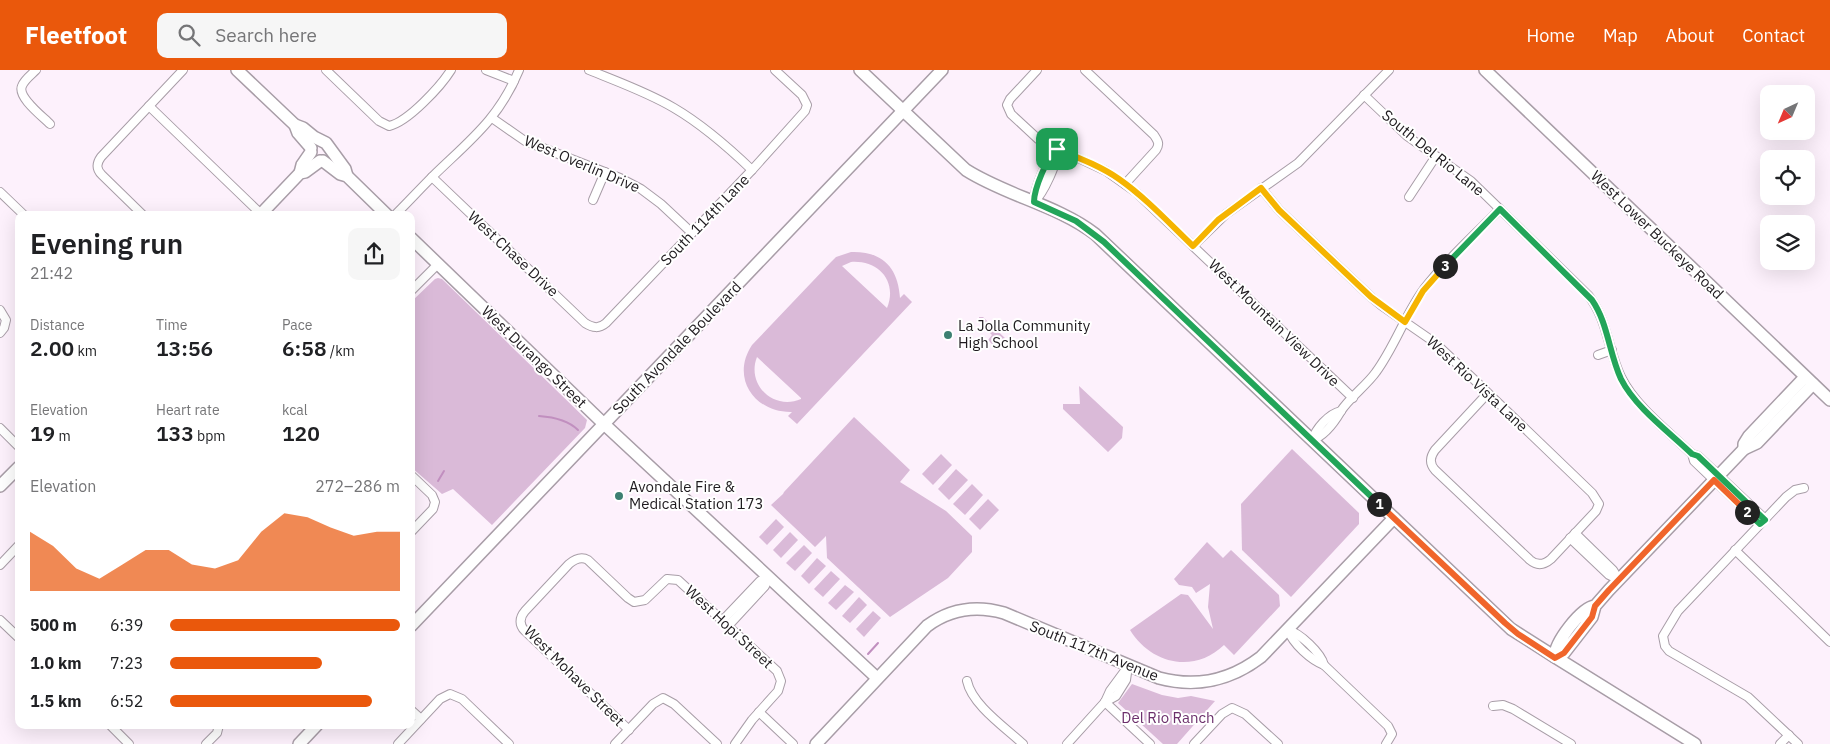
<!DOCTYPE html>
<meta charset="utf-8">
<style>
:root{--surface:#fff;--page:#f6f6f6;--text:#202124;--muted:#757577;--accent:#ea580c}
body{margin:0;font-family:"IBM Plex Sans",sans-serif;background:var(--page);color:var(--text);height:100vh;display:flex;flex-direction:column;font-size:19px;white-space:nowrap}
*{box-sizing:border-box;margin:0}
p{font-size:16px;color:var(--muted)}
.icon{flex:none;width:28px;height:28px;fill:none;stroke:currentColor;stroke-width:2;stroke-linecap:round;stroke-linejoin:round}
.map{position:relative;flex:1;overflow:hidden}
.panel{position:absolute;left:15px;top:141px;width:400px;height:518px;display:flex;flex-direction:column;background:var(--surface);border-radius:10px;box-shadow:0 5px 20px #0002}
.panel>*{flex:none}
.needle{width:32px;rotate:224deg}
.tools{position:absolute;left:1760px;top:15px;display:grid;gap:10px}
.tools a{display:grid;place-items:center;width:55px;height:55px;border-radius:10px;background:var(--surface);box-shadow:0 5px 20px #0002;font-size:25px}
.pin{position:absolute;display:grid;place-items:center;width:42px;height:42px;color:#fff;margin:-21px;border-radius:10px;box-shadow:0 2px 8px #0006}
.km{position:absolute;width:25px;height:25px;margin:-12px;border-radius:50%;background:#222;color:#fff;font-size:14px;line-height:25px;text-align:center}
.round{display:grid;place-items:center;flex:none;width:52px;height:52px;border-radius:10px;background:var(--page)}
.headline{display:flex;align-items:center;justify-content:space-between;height:85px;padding:0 15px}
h1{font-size:28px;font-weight:600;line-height:38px}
.figures{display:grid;grid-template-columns:repeat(3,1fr);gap:8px;height:85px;padding:5px 15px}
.figures div{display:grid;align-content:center}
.figures b{font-size:21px;font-weight:600}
.figures small{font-size:14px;font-weight:400}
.figures p{font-size:14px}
.chart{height:140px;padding:10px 15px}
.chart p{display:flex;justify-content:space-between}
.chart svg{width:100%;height:90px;margin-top:5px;fill:var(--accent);opacity:.7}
ul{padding:0 15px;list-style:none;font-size:16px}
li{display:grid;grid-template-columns:80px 60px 1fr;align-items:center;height:38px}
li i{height:12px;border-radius:6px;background:var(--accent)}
header{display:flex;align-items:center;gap:30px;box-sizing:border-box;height:70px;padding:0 25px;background:var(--accent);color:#fff}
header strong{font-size:24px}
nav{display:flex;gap:28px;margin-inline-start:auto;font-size:18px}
.search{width:350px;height:45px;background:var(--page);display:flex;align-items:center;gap:12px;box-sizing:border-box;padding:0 18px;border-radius:10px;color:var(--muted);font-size:19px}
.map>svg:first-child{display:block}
.green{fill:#dabad8;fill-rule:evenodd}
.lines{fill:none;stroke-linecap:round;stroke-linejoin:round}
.stream{stroke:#c18fbf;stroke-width:2}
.street-casing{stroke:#a89da7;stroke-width:10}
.secondary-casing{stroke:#a89da7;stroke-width:14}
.street{stroke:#fff;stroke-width:8}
.secondary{stroke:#fff;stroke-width:11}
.split-1-casing{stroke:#fff;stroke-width:10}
.split-2-casing{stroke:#fff;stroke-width:10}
.split-3-casing{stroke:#fff;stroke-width:10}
.split-4-casing{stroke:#fff;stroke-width:10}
.split-1{stroke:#22a559;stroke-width:6}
.split-2{stroke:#f0652b;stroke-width:6}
.split-3{stroke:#22a559;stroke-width:6}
.split-4{stroke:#f5b400;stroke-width:6}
.poi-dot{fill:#3d8072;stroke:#fff;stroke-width:2}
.labels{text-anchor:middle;stroke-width:4;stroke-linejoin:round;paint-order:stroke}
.street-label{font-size:15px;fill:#1f1b1f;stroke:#fff}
.poi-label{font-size:15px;fill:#1f1b1f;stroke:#fff;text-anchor:start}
.park-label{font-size:15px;fill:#6c306c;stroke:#fff}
</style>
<header>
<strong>Fleetfoot</strong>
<div class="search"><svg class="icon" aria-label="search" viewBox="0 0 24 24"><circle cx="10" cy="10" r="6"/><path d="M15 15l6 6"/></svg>Search here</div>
<nav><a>Home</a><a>Map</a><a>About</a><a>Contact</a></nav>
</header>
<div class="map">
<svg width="1830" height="674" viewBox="0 0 1830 674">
<rect width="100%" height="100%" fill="#fdf1fc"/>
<g class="green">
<path d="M851,182C882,181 898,197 900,228L904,224L912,232L797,354L788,346L792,342C755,343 730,308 752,275L831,192L836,187ZM851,192C878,190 898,211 887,238L842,196ZM757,287L801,328V329C774,341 746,315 757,287Z"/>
<path d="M438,208L442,209L587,350L585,358L492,455L453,419L442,424L411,397V232L435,209Z"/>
<path d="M979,247H983L1007,270L998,280L988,270L992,265L979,252Z"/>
<path d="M1079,316L1123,357L1122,368L1108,382L1063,339V334H1080Z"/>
<path d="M854,347L910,400L900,412L946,441L972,466V482L948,508L890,547L827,488L826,466L815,477L771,435L783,424L784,422Z"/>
<path d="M1292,379L1359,443V454L1291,527L1242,480L1241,434Z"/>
<path d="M941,384L952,395L933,415L922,404Z"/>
<path d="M956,399L968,410L949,430L938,419Z"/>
<path d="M972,414L983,425L965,445L953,434Z"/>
<path d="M988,429L999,440L980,460L969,449Z"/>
<path d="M776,449L784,457L767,475L759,467Z"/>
<path d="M790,462L798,470L781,488L773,480Z"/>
<path d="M1207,472L1223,488L1231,480L1279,525L1280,536L1234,585L1224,575C1194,604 1151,594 1130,560L1181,524L1188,525L1213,559L1208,537L1210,514L1196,523L1192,517L1179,515L1174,509Z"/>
<path d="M804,475L812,483L795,501L786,493Z"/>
<path d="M817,488L826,496L809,514L801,506Z"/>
<path d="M831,501L840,509L823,527L814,519Z"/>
<path d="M845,515L854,522L836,540L828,533Z"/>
<path d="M859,527L867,535L850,553L842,546Z"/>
<path d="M873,541L881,548L864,567L856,559Z"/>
<path d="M1132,614L1162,625L1178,628L1191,626L1215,631L1177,674H1163L1118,633Z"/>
</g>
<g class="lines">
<g class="stream">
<path d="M539,346C553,347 568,350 578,360"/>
<path d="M438,411L444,401"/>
<path d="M868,584L878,573"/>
</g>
<g class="street-casing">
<g id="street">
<path d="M36,0C31,5 24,10 22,16C17,27 42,46 50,54"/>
<path d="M326,0L379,51L389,56C408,52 441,16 451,0"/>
<path d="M486,0L514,11"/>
<path d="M589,0C618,12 647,22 674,38C703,55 728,77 752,100"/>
<path d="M1037,0L1010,29L1007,35L1011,44L1038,69L1106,101L1137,123L1353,328"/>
<path d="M1085,0L1154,65C1158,71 1160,74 1156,80L1125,114"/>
<path d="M1364,25L1407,66L1471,111L1588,225C1607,248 1608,280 1621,307C1635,336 1669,362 1692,384L1698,386L1765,449"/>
<path d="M149,36L261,144"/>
<path d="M492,48L525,71L620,108L641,119L661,134L692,163"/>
<path d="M432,107L585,253C593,258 599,259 606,253L752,100L805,41L807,35L802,25L775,0"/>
<path d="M1261,118L1279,140L1371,227L1382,236L1434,272L1483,318L1488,323L1592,423L1599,434L1596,441L1551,489C1544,495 1537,496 1530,490L1435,400C1429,393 1430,387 1435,380L1488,323"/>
<path d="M0,122L24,145"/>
<path d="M1409,127L1436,86"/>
<path d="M593,130L605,102"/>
<path d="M1034,132C1043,124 1059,91 1057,79"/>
<path d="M1034,132C1034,119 1047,87 1057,79"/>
<path d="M143,145L102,105C96,99 96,94 101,87L183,0"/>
<path d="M395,145C408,132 420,119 433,106C469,71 499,49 519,0"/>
<path d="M1193,176L1226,144L1298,93L1389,0"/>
<path d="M411,221L438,194"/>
<path d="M0,240L6,250L4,258L0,263"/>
<path d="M1598,285L1612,280"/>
<path d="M0,358L19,377"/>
<path d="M1312,370C1325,366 1334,353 1341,341C1348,329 1367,315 1376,302C1395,276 1405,245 1424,219C1446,190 1475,165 1500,139"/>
<path d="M1312,370C1316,359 1328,344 1341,341"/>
<path d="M1692,384L1694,391L1760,454"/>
<path d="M411,405L432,425L435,432L433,439L411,462"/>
<path d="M1575,463L1613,500L1619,510"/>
<path d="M1570,468L1609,505L1619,510"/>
<path d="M1735,480L1830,572"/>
<path d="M0,495L19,475"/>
<path d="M0,550L19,568"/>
<path d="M722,551L760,511L769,507"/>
<path d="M728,556L765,516L769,507"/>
<path d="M1288,560C1293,574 1311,590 1324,595L1388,656L1392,664L1386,674"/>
<path d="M1288,560C1300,563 1321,583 1324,595"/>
<path d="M967,611C972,635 1006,658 1023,674"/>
<path d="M1105,632L1150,674"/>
<path d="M1105,632L1110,621L1127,598"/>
<path d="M1493,636L1503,635L1513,639L1571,674"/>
<path d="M411,640L421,649"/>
<path d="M759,642L793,674"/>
<path d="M110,655L129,674"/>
<path d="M629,660L525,561C519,555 519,548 525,541L569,494C575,489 581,486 588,490L628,528L634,532L645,530L667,509L678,510L777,601L781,611L778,621L752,650L735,674"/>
<path d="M206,674L217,663L219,655"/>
<path d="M398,674L440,629L450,624L462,629L509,674"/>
<path d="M615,674L653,634L663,628L674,634L717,674"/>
<path d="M1067,674L1105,632L1116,626L1126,610L1128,596"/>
<path d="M1194,674L1222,644L1232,638L1245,644L1278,674"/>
<path d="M1780,674L1789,665"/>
<path d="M1798,674L1748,627L1669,581L1665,576L1663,566L1678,541L1786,427L1795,420L1804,418"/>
</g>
</g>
<g class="secondary-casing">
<g id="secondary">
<path d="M237,0L295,55L298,63L311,78"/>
<path d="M860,0L966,100C1007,126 1057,135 1095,164L1511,559L1555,587L1695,674"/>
<path d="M1485,0L1830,330"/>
<path d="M295,55L303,58L314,67L326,73L345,99L347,106"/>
<path d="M323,91L340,104L347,106L387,145"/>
<path d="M300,103L302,95L311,82"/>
<path d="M260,145L300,103L305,102L320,91"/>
<path d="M411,168L604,354L877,608"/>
<path d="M1744,379V374L1749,366L1805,307"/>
<path d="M0,416L19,397"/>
<path d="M1595,536C1581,538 1554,573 1555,587L1564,583L1592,547L1595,536L1609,520L1744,379L1757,373L1813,314"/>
<path d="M411,556L942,0"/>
<path d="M299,674L317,655"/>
<path d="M816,674L927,556C950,539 976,535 1004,543L1159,608C1196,618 1231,610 1261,587L1394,448"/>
</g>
</g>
<use href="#street" class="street"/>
<use href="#secondary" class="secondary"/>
</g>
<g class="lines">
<g class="split-1-casing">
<path id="split-1" d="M1057,79C1047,87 1034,119 1034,132L1076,151L1104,172L1379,434"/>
</g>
<g class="split-2-casing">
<path id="split-2" d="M1379,434L1505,553L1518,564L1555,588L1564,583L1592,547L1595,536L1609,520L1714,410L1747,442"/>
</g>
<g class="split-3-casing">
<path id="split-3" d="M1445,196L1500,139L1592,230C1608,253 1609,283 1621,309C1635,337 1669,362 1692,384L1698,386L1765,450L1760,454L1747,442"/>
</g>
<g class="split-4-casing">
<path id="split-4" d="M1057,79C1079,88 1100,96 1119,109C1146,128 1169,153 1193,176L1218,150L1261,118L1279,140L1371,227L1405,252L1423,221L1445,196"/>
</g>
<use href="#split-1" class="split-1"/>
<use href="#split-2" class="split-2"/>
<use href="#split-3" class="split-3"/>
<use href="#split-4" class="split-4"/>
</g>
<g class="poi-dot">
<circle cx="948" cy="265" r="5"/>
<circle cx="619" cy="426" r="5"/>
</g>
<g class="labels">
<g class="street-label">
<text transform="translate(1433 83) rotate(39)" y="5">South Del Rio Lane</text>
<text transform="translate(582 94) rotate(23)" y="5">West Overlin Drive</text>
<text transform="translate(705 150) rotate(-46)" y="5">South 114th Lane</text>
<text transform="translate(1657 165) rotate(44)" y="5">West Lower Buckeye Road</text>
<text transform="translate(513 184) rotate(43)" y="5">West Chase Drive</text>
<text transform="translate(1274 253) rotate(44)" y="5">West Mountain View Drive</text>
<text transform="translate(677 278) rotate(-46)" y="5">South Avondale Boulevard</text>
<text transform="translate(534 287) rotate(44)" y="5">West Durango Street</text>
<text transform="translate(1477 314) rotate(43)" y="5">West Rio Vista Lane</text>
<text transform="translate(729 557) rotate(43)" y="5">West Hopi Street</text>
<text transform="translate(1094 581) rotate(22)" y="5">South 117th Avenue</text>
<text transform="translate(574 606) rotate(45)" y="5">West Mohave Street</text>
</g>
<g class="poi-label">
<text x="958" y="261">La Jolla Community<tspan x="958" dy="17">High School</tspan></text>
<text x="629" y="422">Avondale Fire &amp;<tspan x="629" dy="17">Medical Station 173</tspan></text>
</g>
<g class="park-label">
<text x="1168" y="653">Del Rio Ranch</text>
</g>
</g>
</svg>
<div class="tools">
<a><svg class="needle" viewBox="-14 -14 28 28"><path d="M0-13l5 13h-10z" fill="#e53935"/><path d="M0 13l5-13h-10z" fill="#757577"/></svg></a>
<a><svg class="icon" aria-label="locate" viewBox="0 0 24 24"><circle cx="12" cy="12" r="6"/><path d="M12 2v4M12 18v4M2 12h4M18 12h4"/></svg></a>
<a><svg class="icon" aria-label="layers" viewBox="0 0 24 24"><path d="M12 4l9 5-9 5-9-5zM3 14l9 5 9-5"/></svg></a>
</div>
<div class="pin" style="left:1057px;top:79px;background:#1e9e55"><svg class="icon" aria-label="arrive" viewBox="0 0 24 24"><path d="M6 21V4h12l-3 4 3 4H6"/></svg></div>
<b class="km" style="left:1379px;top:434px">1</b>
<b class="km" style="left:1747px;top:442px">2</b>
<b class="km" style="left:1445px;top:196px">3</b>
<section class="panel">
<div class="headline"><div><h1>Evening run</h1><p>21:42</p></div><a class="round"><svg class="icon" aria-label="share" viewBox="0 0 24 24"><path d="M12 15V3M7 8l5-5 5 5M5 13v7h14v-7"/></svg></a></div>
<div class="figures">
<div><p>Distance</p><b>2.00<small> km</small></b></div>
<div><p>Time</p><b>13:56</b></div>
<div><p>Pace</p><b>6:58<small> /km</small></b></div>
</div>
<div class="figures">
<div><p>Elevation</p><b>19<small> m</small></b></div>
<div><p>Heart rate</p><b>133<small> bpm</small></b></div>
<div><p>kcal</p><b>120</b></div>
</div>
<div class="chart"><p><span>Elevation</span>272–286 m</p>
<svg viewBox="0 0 160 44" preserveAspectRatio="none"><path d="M0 44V15L10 22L20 33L30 38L40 31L50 24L60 24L70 31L80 33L90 29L100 15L110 6L120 8L130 13L140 17L150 15L160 15V44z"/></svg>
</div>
<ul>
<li><b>500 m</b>6:39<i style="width:100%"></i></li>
<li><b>1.0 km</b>7:23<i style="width:66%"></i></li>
<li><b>1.5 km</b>6:52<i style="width:88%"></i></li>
</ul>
</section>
</div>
